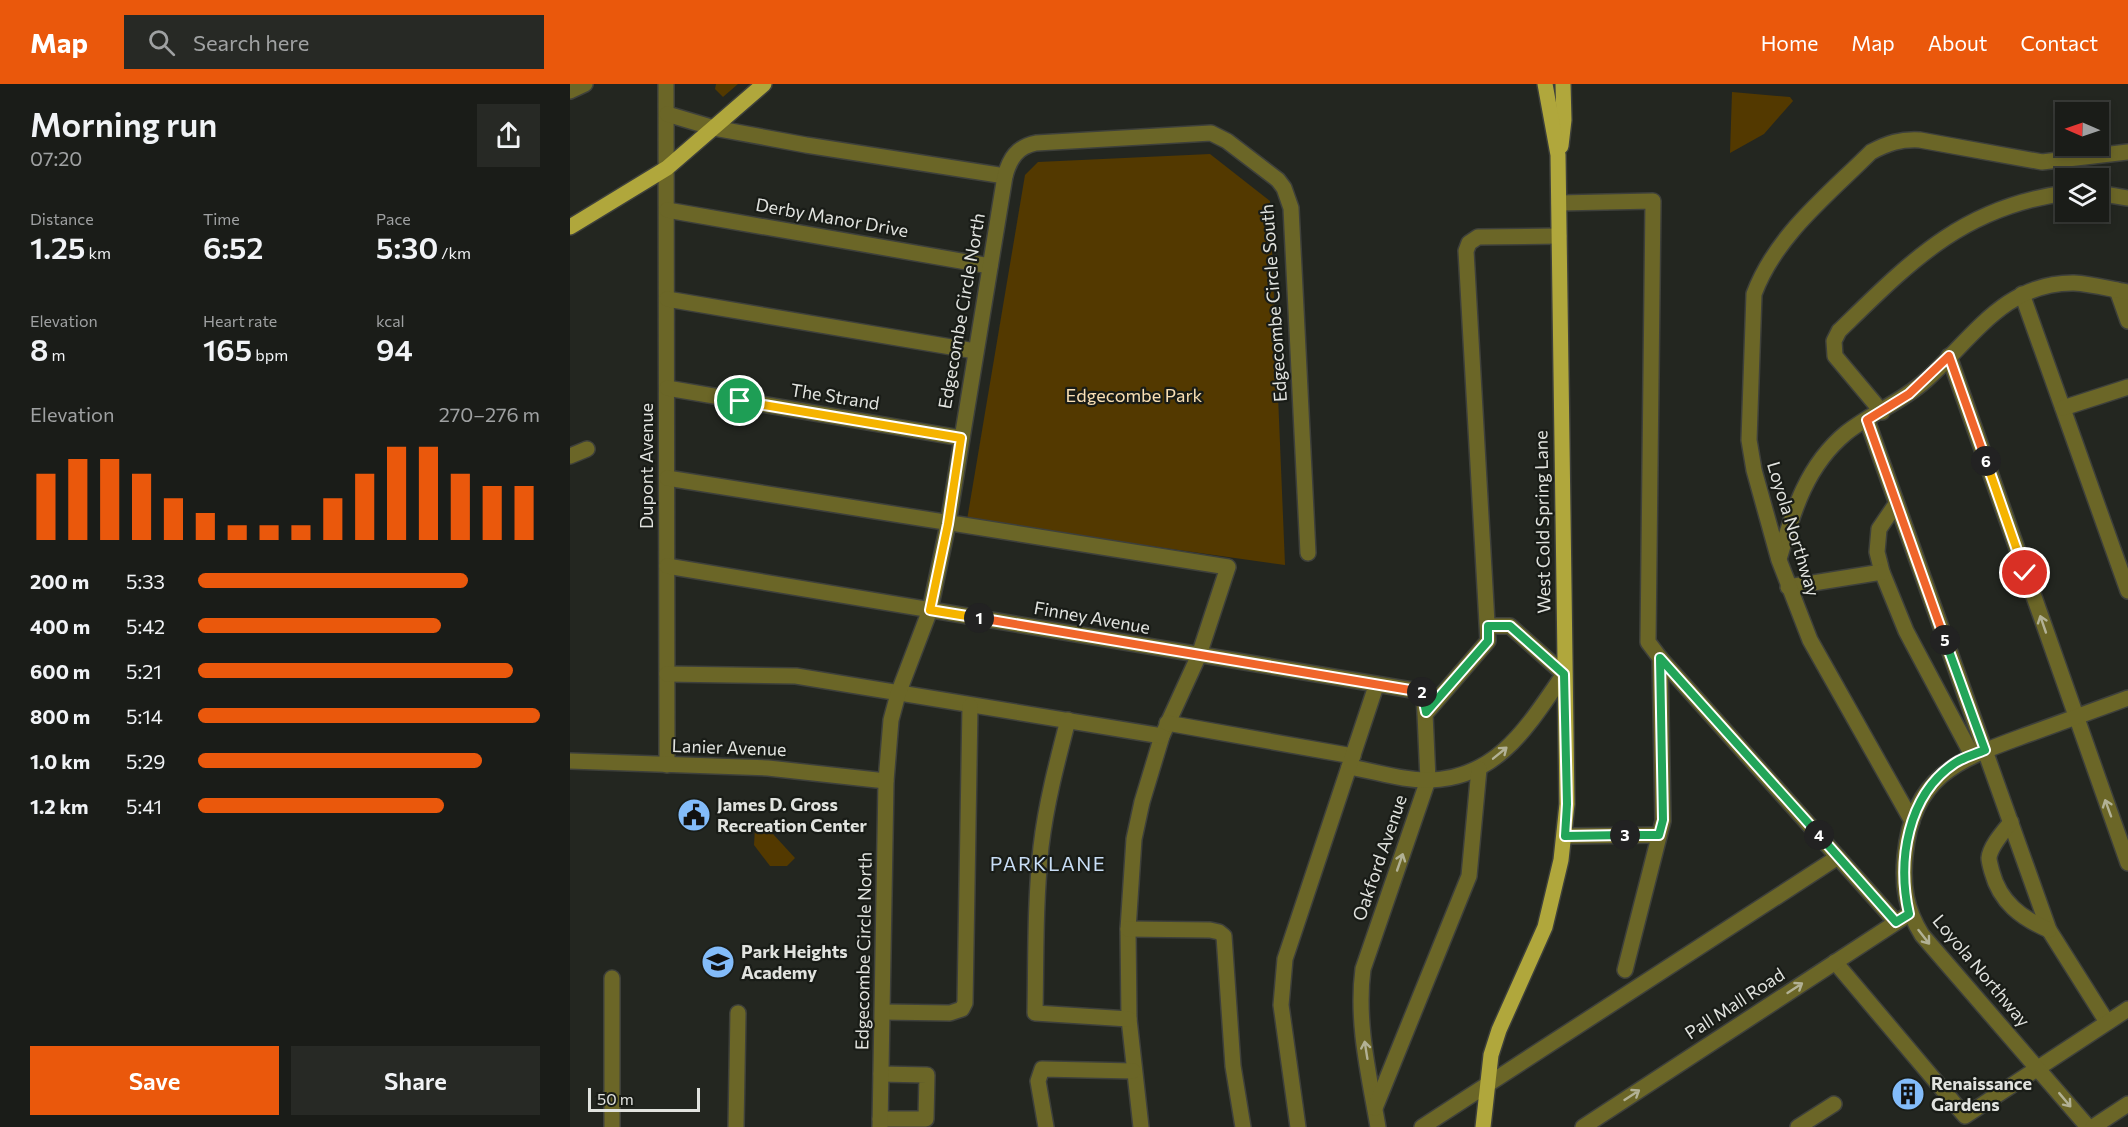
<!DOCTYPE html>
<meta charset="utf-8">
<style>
:root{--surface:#1a1c18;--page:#272925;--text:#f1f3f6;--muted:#9fa1a2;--line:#383a37;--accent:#ea580c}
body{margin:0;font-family:Commissioner,sans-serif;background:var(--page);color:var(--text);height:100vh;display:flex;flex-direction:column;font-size:22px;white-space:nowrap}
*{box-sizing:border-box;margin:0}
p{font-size:20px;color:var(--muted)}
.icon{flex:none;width:33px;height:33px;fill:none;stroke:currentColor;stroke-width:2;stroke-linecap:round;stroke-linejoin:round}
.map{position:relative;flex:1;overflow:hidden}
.sheet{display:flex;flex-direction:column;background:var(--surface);width:570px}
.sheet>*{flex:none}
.needle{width:39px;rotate:272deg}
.fabs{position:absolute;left:1485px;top:18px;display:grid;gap:12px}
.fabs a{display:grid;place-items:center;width:54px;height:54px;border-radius:0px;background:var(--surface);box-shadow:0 3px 9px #0003,0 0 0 2px var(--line);font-size:30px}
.scale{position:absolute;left:18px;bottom:15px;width:112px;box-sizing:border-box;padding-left:6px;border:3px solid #e1e3df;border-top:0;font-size:16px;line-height:21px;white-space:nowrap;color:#e1e3df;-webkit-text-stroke:4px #191c17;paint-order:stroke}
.pin{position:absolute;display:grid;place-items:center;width:51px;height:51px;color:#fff;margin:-26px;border:3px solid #fff;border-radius:50%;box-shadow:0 2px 6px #0007}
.km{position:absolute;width:30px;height:30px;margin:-15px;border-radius:50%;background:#222;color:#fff;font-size:16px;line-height:30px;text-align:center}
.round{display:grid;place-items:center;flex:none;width:63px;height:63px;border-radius:0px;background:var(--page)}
.headline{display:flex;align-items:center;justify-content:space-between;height:102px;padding:0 30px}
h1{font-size:33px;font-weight:600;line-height:45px}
.stats{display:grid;grid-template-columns:repeat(3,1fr);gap:9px;height:102px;padding:6px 30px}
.stats div{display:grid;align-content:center}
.stats b{font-size:30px;font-weight:600}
.stats small{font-size:16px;font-weight:400}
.stats p{font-size:16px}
.chart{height:168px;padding:12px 30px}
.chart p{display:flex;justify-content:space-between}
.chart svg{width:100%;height:108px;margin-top:6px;stroke:var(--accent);stroke-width:6}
.cta{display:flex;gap:12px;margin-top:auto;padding:12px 30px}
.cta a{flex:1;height:69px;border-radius:0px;background:var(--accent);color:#fff;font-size:24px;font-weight:600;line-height:69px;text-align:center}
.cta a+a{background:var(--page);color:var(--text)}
ul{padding:0 30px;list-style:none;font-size:20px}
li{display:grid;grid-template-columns:96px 72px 1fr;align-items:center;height:45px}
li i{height:15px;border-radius:8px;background:var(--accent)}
header{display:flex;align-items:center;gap:36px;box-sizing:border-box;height:84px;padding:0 30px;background:var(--accent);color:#fff}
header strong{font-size:28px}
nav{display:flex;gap:33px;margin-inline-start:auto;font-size:21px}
.search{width:420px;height:54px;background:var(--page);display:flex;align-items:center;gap:15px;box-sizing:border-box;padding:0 21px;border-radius:0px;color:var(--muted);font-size:22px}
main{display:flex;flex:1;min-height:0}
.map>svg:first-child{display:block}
.green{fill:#533900}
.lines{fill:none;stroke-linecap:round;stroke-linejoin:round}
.minor-casing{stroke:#3e403b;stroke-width:18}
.major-casing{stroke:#3e403b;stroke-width:18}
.minor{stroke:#6b6627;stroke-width:15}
.major{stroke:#b0a73c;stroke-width:15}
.oneway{stroke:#b2b195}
.split-1-casing{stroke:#fff;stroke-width:12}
.split-2-casing{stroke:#fff;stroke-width:12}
.split-3-casing{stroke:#fff;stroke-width:12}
.split-4-casing{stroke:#fff;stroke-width:12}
.split-5-casing{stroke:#fff;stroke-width:12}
.split-6-casing{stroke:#fff;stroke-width:12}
.split-7-casing{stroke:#fff;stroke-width:12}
.split-1{stroke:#f5b400;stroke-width:8}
.split-2{stroke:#f0652b;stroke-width:8}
.split-3{stroke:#22a559;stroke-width:8}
.split-4{stroke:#22a559;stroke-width:8}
.split-5{stroke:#22a559;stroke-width:8}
.split-6{stroke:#f0652b;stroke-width:8}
.split-7{stroke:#f5b400;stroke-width:8}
.labels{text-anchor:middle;stroke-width:4.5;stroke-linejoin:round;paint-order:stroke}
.street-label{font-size:18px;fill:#e1e3df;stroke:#191c17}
.park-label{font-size:18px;fill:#fae0b5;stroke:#191c17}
.poi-label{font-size:18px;font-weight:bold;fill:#e1e3df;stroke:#191c17;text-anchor:start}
.neighbourhood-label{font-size:20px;letter-spacing:1.5px;fill:#c9def6;stroke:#191c17}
</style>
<header>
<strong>Map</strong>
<div class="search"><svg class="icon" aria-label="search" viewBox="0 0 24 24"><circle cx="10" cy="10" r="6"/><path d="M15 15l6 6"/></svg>Search here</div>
<nav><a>Home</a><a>Map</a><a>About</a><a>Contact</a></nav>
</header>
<main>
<section class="sheet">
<div class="headline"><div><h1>Morning run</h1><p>07:20</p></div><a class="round"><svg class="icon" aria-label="share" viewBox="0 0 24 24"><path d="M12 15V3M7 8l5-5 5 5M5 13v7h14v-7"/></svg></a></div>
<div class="stats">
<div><p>Distance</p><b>1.25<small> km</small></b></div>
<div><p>Time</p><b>6:52</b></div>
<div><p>Pace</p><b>5:30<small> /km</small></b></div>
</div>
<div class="stats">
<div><p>Elevation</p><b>8<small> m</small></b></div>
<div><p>Heart rate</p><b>165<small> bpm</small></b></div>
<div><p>kcal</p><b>94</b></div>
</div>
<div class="chart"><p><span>Elevation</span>270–276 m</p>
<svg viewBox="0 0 160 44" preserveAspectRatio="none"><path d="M5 44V17M15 44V11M25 44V11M35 44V17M45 44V27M55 44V33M65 44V38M75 44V38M85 44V38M95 44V27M105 44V17M115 44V6M125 44V6M135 44V17M145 44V22M155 44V22"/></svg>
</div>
<ul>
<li><b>200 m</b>5:33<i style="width:79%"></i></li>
<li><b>400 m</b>5:42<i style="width:71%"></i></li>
<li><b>600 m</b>5:21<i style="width:92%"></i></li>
<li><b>800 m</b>5:14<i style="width:100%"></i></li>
<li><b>1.0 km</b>5:29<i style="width:83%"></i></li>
<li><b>1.2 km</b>5:41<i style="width:72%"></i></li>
</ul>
<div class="cta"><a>Save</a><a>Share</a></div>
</section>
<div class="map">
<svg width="1558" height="1043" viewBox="0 0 1558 1043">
<rect width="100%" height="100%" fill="#232620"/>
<g class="green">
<path d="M146,0H168L153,13L145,5Z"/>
<path d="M1162,8L1220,13L1223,17L1194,50L1160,69Z"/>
<path d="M640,70L700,117L715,481L397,436L455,91L468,78Z"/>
<path d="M192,738L225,774L217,782H200L184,761L185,744Z"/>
</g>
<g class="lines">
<g class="minor-casing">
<g id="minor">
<path d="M96,0L97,681"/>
<path d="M0,7L15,0"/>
<path d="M97,30L144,44L236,61L435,92"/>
<path d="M1528,109L1558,114"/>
<path d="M989,119L1083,117L1078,558L1090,574L1093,737L1055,886"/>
<path d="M97,126L420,182"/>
<path d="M1547,206L1558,237"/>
<path d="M1452,210L1558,507"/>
<path d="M97,215L405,267"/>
<path d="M1379,272L1558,779"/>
<path d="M97,304L391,354"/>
<path d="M1493,324L1558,303"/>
<path d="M1312,328L1265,272L1264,257L1269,247C1340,178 1392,123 1496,109"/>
<path d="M1297,336L1479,846L1537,938"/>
<path d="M0,372L17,365"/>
<path d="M97,394L658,483L629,571L592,652L572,718L564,755L558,845L559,935L571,1043"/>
<path d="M1326,420L1309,445L1307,468L1312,488L1336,547L1402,671"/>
<path d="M1209,475C1223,428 1236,382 1276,349C1301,329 1332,318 1356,296C1402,255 1435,198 1504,199C1522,200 1540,205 1558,208"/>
<path d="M97,482L854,608L858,696L793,885C786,938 799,991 808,1043"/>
<path d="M1218,503L1312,488"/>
<path d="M1090,574L1326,838"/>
<path d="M97,590L226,592L592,652"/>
<path d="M856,629L918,557L896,167L899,159L908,153L989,152"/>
<path d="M498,636C487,678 476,720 471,763C465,818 466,874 465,929L559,935"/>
<path d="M597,639L783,672"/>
<path d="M0,677L198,684L316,697"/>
<path d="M779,683C805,687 834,697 860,696C929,694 959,640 994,590L940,542H918"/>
<path d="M1342,737L1240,556L1209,476L1184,386L1179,356L1184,210C1206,151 1258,111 1301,68C1318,59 1330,55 1350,56L1472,78L1558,68"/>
<path d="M1441,738C1434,747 1420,762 1419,774C1419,778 1421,784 1422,788C1430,818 1451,834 1479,846"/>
<path d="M995,752L1089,751"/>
<path d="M558,845L640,846L649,848L654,852L663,982L673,1043"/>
<path d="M1265,878L1395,1032L1558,925"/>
<path d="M313,928L380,929L392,925L395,919L400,622"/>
<path d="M805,1024L899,792L909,685"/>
<path d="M310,1035H356L357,991L311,990"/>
<path d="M42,1043V894"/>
<path d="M166,1043L168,929"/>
<path d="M310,1043L316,697L321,636L328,610L360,526L378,440L435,92C440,74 447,63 466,59L641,49L657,57L708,96L714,104L721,124L738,469"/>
<path d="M476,1043L468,997L472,985L563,987"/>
<path d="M728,1043L711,921L715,875L806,602"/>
<path d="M852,1043L1268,773"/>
<path d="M1013,1043L1339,830"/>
<path d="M1228,1043L1264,1020"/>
<path d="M1518,1043L1352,851C1336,825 1332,803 1335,772C1343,689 1391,675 1459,650C1492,638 1525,626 1558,614"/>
<path d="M1523,1043L1558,1020"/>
</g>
</g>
<g class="major-casing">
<g id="major">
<path d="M991,62L994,36L993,0"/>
<path d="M0,143L97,84L194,0"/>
<path d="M913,1043L921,971L929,946L975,843L991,776L997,720L988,71L975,0"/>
</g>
</g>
<use href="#minor" class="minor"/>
<use href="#major" class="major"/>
</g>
<defs><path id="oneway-shaft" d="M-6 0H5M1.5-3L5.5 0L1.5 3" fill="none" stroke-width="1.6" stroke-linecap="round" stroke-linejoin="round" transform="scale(1.5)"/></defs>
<g class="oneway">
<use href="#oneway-shaft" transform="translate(1473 540) rotate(-109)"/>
<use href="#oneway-shaft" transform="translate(930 669) rotate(-39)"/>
<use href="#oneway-shaft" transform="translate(1538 724) rotate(-110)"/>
<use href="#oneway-shaft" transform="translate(830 778) rotate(-71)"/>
<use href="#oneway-shaft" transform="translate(1354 853) rotate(52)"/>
<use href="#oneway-shaft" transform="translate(1225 904) rotate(-33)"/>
<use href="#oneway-shaft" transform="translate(796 966) rotate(-99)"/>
<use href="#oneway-shaft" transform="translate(1062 1011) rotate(-33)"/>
<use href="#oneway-shaft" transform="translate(1495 1016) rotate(50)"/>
</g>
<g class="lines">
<g class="split-1-casing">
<path id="split-1" d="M170,317L391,354L378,440L360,526L409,534"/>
</g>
<g class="split-2-casing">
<path id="split-2" d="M409,534L852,608"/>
</g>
<g class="split-3-casing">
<path id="split-3" d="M852,608L856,628L918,557V542H940L994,590L997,720L995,752L1055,751"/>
</g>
<g class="split-4-casing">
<path id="split-4" d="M1055,751H1089L1093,736L1090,574L1249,751"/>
</g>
<g class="split-5-casing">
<path id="split-5" d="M1249,751L1326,838L1339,830C1327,777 1337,711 1385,679C1394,673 1406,670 1415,666L1375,556"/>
</g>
<g class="split-6-casing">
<path id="split-6" d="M1375,556L1297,336L1339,310L1379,272L1416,377"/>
</g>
<g class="split-7-casing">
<path id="split-7" d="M1416,377L1455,489"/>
</g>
<use href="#split-1" class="split-1"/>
<use href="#split-2" class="split-2"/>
<use href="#split-3" class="split-3"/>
<use href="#split-4" class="split-4"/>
<use href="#split-5" class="split-5"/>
<use href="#split-6" class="split-6"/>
<use href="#split-7" class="split-7"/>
</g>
<defs>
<g id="civic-disc" transform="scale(1.725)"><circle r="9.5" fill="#83bcfa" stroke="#191c17"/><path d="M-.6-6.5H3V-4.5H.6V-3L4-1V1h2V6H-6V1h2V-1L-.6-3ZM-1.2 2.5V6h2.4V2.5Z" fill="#111"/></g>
<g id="school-disc" transform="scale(1.725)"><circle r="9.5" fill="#83bcfa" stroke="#191c17"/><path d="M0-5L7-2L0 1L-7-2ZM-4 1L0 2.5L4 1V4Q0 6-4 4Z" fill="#111"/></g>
<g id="building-disc" transform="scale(1.725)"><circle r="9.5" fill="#83bcfa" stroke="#191c17"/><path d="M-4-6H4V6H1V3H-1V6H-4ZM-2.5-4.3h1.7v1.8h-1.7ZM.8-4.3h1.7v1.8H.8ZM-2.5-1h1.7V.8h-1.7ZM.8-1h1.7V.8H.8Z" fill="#111"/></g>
</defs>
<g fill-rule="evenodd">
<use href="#civic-disc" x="124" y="731"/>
<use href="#school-disc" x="148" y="878"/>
<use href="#building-disc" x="1338" y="1010"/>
</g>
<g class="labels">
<g class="street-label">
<text transform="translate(262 134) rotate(10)" y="6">Derby Manor Drive</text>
<text transform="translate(704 219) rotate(-94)" y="6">Edgecombe Circle South</text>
<text transform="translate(392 227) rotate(-80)" y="6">Edgecombe Circle North</text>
<text transform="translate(265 313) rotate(9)" y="6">The Strand</text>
<text transform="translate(77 382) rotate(-90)" y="6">Dupont Avenue</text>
<text transform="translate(973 438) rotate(-91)" y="6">West Cold Spring Lane</text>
<text transform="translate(1223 445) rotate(73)" y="6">Loyola Northway</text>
<text transform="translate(522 534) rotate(10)" y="6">Finney Avenue</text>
<text transform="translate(159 664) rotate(2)" y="6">Lanier Avenue</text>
<text transform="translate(810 774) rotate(-71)" y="6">Oakford Avenue</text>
<text transform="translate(294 867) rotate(-89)" y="6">Edgecombe Circle North</text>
<text transform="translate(1411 887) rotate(50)" y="6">Loyola Northway</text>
<text transform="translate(1165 920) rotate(-33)" y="6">Pall Mall Road</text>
</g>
<g class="park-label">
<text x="564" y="318">Edgecombe Park</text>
</g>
<g class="poi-label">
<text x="147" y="727">James D. Gross<tspan x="147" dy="21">Recreation Center</tspan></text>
<text x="171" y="874">Park Heights<tspan x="171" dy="21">Academy</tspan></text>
<text x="1361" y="1006">Renaissance<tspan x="1361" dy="21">Gardens</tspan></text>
</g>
<g class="neighbourhood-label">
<text x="478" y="787">PARKLANE</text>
</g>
</g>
</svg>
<div class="fabs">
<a><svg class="needle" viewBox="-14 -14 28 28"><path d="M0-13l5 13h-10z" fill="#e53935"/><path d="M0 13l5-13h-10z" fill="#9fa1a2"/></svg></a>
<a><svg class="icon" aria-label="layers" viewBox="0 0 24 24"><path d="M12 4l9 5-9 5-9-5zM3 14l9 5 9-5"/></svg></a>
</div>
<div class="scale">50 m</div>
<div class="pin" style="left:170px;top:317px;background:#1e9e55"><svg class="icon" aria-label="arrive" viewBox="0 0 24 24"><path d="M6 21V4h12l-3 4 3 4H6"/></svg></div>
<div class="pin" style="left:1455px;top:489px;background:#d93025"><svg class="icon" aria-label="check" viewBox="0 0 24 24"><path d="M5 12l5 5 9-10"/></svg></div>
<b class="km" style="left:409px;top:534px">1</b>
<b class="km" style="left:852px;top:608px">2</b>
<b class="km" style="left:1055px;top:751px">3</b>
<b class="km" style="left:1249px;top:751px">4</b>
<b class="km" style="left:1375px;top:556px">5</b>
<b class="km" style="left:1416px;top:377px">6</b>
</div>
</main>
